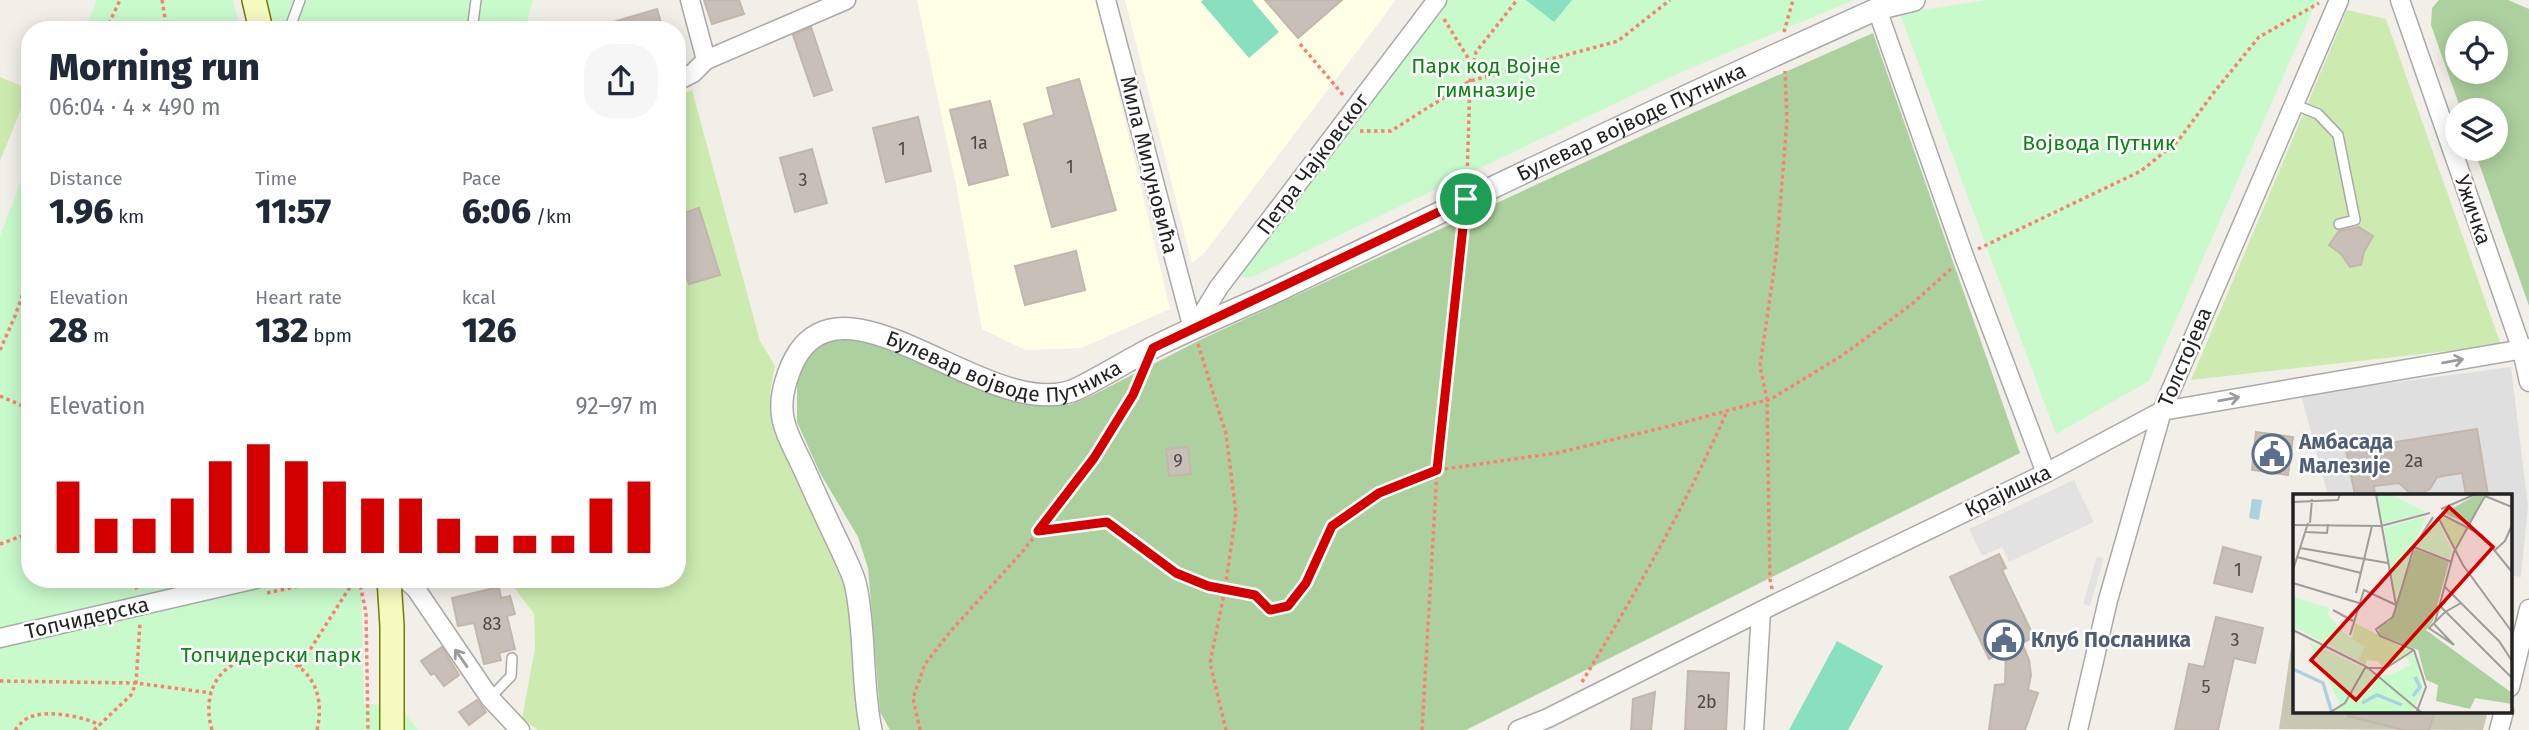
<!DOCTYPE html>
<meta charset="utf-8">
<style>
:root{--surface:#fff;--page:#f6f6f7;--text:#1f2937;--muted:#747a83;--accent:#d40000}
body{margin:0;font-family:"Fira Sans",sans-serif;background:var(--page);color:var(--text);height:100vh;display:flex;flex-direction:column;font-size:26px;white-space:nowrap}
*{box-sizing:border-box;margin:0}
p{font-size:23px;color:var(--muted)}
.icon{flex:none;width:38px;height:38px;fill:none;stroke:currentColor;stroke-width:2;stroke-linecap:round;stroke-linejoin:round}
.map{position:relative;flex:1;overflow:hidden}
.details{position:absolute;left:21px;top:21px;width:665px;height:567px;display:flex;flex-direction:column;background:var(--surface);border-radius:28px;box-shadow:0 4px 18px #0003}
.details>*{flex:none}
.tools{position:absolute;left:2445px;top:21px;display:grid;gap:14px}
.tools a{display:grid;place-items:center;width:63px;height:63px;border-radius:50%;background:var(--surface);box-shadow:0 4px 18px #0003;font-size:35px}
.pin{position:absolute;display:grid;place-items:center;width:60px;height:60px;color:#fff;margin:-30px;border:4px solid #fff;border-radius:50%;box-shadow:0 2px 7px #0007}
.round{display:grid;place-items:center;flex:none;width:74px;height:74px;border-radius:28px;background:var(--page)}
.headline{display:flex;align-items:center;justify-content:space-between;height:119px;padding:0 28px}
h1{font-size:38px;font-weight:800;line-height:52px}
.metrics{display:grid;grid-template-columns:repeat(3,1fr);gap:10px;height:119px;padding:7px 28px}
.metrics div{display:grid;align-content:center}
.metrics b{font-size:35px;font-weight:800}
.metrics small{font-size:19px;font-weight:400}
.metrics p{font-size:19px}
.chart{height:196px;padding:14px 28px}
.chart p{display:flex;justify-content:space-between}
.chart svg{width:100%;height:126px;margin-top:7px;stroke:var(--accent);stroke-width:6}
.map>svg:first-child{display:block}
.residential{fill:#e0dfdf}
.education{fill:#ffffe5}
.construction{fill:#c7c7b4}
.grass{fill:#cdebb0}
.forest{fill:#add19e;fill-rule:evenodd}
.park{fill:#c8facc}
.pitch{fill:#88e0be}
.parking{fill:#e2e2e2}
.water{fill:#aad3df}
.building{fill:#c7bfb8;stroke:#c4b6ab;stroke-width:2}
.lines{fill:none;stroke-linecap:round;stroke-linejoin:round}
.service-casing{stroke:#a9a9a9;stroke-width:12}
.minor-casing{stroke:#a9a9a9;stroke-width:21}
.tertiary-casing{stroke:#a9a9a9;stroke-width:24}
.secondary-casing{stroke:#707d05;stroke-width:26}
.path{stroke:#fa8072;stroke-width:3.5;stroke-dasharray:3.5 3.5;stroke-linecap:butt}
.service{stroke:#fff;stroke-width:9}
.minor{stroke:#fff;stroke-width:18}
.tertiary{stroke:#fff;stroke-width:21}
.secondary{stroke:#f7fabf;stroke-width:23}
.oneway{stroke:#9c9c9c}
.route-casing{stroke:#fff;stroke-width:14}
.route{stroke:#d40000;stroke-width:9}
.labels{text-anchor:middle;stroke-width:5;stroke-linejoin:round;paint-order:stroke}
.number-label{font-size:18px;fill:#4b4948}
.park-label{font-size:21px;fill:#0c8416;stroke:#fff}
.street-label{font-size:21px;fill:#222;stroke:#fff}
.service-label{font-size:21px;font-weight:bold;fill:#4e5e75;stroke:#fff;text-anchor:start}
.inset-river{fill:none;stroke:#aad3df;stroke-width:3.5}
.inset-road{fill:none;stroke:#9f9d99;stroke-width:2}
.view{fill:#d40000;fill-opacity:0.15;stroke:#d40000;stroke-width:3.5}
.inset-edge{fill:none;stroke:#222;stroke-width:3.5}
</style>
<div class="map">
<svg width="2529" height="730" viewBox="0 0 2529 730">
<rect width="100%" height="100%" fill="#f2efe9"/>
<path class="residential" d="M2511,367L2528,506L2521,577L2510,575V496L2328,495L2301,395Z"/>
<g class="education">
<path d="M917,0H1096L1170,309L1081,348L1025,350L982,329L956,184Z"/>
<path d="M1125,0H1396L1205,252L1192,263Z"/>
</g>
<path class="construction" d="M2292,641L2294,642V711H2488L2483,730L2279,729Z"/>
<g class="grass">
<path d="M2347,10L2386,19L2501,345L2191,380Z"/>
<path d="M0,77L29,89L0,161Z"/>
<path d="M692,90L760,341L775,366L770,392L772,420L791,466L820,520L852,594L862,730H538L522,719L535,648L534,614L508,579H677V97Z"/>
</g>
<g class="forest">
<path d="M2439,0H2508L2529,9V306L2474,149H2496V110H2461L2431,25L2432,8ZM2457,33H2496V72H2457Z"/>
<path d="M1873,33L2020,453L1466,730H890L880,712L868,568L858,537L820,473L797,422V381L804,363L814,348L828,340L846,335L876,341L998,393L1024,402L1069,405L1091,396L1202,339L1659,128Z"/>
</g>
<g class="park">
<path d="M97,0H233L240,30H84Z"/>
<path d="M263,0H533L525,30H270Z"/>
<path d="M1448,0H1854L1679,73L1252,277L1244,278L1240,273L1244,267Z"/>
<path d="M1986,0H2317L2149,381L2056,434L1900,14Z"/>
<path d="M30,158V579H361L364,704L399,706L418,730H0V236Z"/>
</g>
<g class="pitch">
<path d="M1203,0H1252L1279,32L1249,58L1201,2Z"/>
<path d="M1526,0H1572L1554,22Z"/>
<path d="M1837,641L1883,666L1848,730H1789Z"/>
</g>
<g class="parking">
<path d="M2074,480L2094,522L2009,562L2002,547L1982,556L1969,529Z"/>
<path d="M2097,556L2104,558L2090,606L2083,604Z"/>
</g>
<path class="water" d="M2252,499L2262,500L2259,520L2249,518Z"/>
<g class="building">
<path d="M704,0H739L744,14L712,24Z"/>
<path d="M1265,0H1342L1298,38Z"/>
<path d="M657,9L663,30H600V26Z"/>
<path d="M811,27L832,90L814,96L793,35Z"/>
<path d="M1079,79L1116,210L1052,227L1024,124L1054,115L1047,88Z"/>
<path d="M990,101L1008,175L969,185L950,110Z"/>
<path d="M918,117L931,171L886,182L873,128Z"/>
<path d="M812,149L827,203L795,212L780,158Z"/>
<path d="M699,208L720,275L689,284L677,247V215Z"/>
<path d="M2359,227L2373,236L2364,252L2361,265L2350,267L2341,254L2329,245L2339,231Z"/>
<path d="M1076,251L1085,290L1025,305L1015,266Z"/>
<path d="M2477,429L2488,495H2466L2462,473L2437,477L2430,489L2420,494L2410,493L2399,483L2374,486L2375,495H2355L2346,450Z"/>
<path d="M2256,432L2293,437L2288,475L2252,470Z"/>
<path d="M1188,447L1191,474L1169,476L1166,449Z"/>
<path d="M2223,547L2261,557L2252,592L2214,583Z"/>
<path d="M1999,554L2006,568L2002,570L2034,637L2022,643L2029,660L2031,675L2028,690L2038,693L2025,730H1989L1995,685L2005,684L2006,651L1989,659L1950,577Z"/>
<path d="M499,587L501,598L510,596L515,614L507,616L515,649L499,653L501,660L484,664L474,623L458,626L452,598Z"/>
<path d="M2216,617L2263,628L2255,663L2234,658L2218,730H2175L2189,664L2204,667Z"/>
<path d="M442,647L459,675L444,686L434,673L431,675L421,661Z"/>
<path d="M1688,671L1729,673L1726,730H1685Z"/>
<path d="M1655,692L1651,730H1631L1633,699Z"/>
<path d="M477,700L486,712L469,725L459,712Z"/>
<path d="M2349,711H2435L2429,730H2403L2348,716Z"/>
</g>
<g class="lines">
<g class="service-casing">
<g id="service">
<path d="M289,30L300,0"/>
<path d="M472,30L476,0"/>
<path d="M2293,104L2318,114L2338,135L2355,220L2339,224"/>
<path d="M490,698L511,676L512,658"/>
</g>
</g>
<g class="minor-casing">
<g id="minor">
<path d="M690,0L706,60"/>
<path d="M1106,0L1193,329"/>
<path d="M2400,0L2522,350L2529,382"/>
<path d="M1877,9L1964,256L2046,473"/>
<path d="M677,81L693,73L706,60L846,0"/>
<path d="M1193,329L1219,287L1437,0"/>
<path d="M405,579L416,589L490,698L520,730"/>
<path d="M0,638L256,579"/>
<path d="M2510,687L2529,609"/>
<path d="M1518,730L1548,718L1775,604L2046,473L2162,411L2529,348"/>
<path d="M1754,730L1761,611"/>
<path d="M2078,730L2108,600L2162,411L2339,0"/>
<path d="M2499,730L2504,711"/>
</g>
</g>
<g class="tertiary-casing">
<g id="tertiary">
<path id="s1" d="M871,730C861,683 866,634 856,587C854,575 847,563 842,551C829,524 817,498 805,471C790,438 774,419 786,381C789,371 793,361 799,352C855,271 997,429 1079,388C1105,375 1130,359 1156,346C1196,326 1238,309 1279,290C1478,194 1676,99 1877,9L1914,0"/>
</g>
</g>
<g class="secondary-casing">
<g id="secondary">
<path d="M254,0L261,30"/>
<path d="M389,579L392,626V730"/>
</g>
</g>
<g class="path">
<path d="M162,0L167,30"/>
<path d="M1444,19L1473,66"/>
<path d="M106,30L120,0"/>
<path d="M1784,32L1793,0"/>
<path d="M1300,44L1344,96"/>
<path d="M1360,131H1391L1470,81L1618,41L1670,0"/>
<path d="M1467,180L1470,81L1476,52L1517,0"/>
<path d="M1978,249L2141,171L2178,141L2215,91L2259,37L2319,3"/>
<path d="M1198,344L1226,434L1236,513L1225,589L1210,663L1226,730"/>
<path d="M0,350L15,316L30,274"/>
<path d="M0,396L30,409"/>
<path d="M1038,531L1107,522L1176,573L1208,585L1255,595L1270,610L1288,606L1306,583L1332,526L1379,493L1437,470L1557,453L1678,424L1771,399L1843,355L1912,304L1952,268"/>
<path d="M0,544L30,533"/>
<path d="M135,579L137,591"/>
<path d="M359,579L366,613L368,730"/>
<path d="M1772,589L1770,579L1767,400L1760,366L1776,256L1787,121L1785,71"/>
<path d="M267,593L330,579"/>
<path d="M299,667L355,579"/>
<path d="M0,681L136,683L211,693"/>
<path d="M1582,682C1635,594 1686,505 1727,411"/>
<path d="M15,730C20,724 25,718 33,716C49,710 85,717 100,725"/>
<path d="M94,730L131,695L136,683L140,623"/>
<path d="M212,730C185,634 340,629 317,730"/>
<path d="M920,730L913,698L925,664L950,632L1023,551L1076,483L1133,395L1141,376"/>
<path d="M1422,730L1437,470L1463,223"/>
</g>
<use href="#service" class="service"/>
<use href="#minor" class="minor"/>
<use href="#tertiary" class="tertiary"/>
<use href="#secondary" class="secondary"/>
</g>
<defs><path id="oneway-shaft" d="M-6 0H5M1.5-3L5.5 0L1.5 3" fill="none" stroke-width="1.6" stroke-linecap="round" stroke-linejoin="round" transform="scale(1.75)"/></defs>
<g class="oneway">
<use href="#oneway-shaft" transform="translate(2453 361) rotate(-10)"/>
<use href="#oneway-shaft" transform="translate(2229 399) rotate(-10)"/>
<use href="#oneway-shaft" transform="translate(461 658) rotate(-125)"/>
</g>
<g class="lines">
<g class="route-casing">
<path id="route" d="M1466,199L1437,470L1379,493L1332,526L1306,583L1288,606L1270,610L1255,595L1208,586L1176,573L1107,522L1038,531L1094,458L1133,395L1153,348Z"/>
</g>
<use href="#route" class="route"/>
</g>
<defs>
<g id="civic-ring" transform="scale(2.0125)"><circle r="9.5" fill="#fff" stroke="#5c6f8a" stroke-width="1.5"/><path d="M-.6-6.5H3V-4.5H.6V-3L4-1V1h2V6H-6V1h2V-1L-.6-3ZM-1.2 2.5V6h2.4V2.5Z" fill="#5c6f8a"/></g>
</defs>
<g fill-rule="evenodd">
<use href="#civic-ring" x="2272" y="454"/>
<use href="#civic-ring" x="2004" y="640"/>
</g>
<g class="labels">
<g class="number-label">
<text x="979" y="149">1a</text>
<text x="902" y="155">1</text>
<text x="1070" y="173">1</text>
<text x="803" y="186">3</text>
<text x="1178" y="467">9</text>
<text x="2414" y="467">2a</text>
<text x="2238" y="576">1</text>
<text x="492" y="630">83</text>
<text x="2235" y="646">3</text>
<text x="2206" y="693">5</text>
<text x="1707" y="708">2b</text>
</g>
<g class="park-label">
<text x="1486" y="73">Парк код Војне<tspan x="1486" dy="24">гимназије</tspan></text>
<text x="2099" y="150">Војвода Путник</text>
<text x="271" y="662">Топчидерски парк</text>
</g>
<g class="street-label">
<text dy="7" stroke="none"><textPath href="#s1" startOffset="1312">Булевар војводе Путника</textPath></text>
<text transform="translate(1313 164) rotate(-53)" y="7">Петра Чајковског</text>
<text transform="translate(1149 165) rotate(76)" y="7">Мила Милуновића</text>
<text transform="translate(2473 210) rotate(71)" y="7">Ужичка</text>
<text dy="7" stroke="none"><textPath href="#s1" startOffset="620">Булевар војводе Путника</textPath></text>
<text transform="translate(2185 357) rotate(-67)" y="7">Толстојева</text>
<text transform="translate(2008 491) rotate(-26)" y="7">Крајишка</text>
<text transform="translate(87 618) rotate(-13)" y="7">Топчидерска</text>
</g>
<g class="service-label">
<text x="2299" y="449">Амбасада<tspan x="2299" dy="24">Малезије</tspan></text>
<text x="2031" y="647">Клуб Посланика</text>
</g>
</g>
<g transform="translate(2293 494)">
<rect width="219" height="219" fill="#f2efe9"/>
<path d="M150,23L176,33L161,54L147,25ZM62,129L110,154L119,156L90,174L85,167L74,166L72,171L56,160Z" fill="#cdebb0"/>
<path d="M185,0H191L177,31L151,19ZM122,55L156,68L140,127L133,136L219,199V210L182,204L177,215L143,207L145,191L133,186L125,156L87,141L85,133L97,127Z" fill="#add19e"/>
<path d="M84,0H97L133,18L89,30ZM134,22L120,52L103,106L91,34ZM140,25H144L159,57L157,65L123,52ZM1,103L36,114L35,120L51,139L72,153L65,167L0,132ZM16,148L83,180L97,181L118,171L113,162L122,159L130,195L119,219H36L47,210Z" fill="#c8facc"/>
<path class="inset-river" d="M0,175L30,189L39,219M120,202L127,193L122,183M69,209L84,201L109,211"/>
<path class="inset-road" d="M83,0L103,111M192,2L219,13M0,8L45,6L47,0M148,15L183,0M148,20L189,41L219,78M145,23L170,71L219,138M17,29L19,5M0,31L88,32L137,19M13,38L34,39L35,30M121,53L159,68M7,54L95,69M201,57L212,47L219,31M4,63L68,79M0,76L15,29M0,89L66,109M152,93L206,147L219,167M63,99L79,32M146,111L219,184M40,116L60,127M142,128L161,58L193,0M140,129L161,151L136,134L152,118L168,109M0,136L74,173L129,219M57,141L71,96L103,111M121,156L87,142L83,135L100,123L121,53L140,23M121,156L133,193L124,217M36,219L52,209L72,174H93L121,156"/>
<path class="view" d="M156,13L200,53L63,206L18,166Z"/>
<rect width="219" height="219" class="inset-edge"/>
</g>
</svg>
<div class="tools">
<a><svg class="icon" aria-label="locate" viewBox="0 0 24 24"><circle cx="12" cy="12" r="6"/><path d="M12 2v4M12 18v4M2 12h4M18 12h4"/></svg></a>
<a><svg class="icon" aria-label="layers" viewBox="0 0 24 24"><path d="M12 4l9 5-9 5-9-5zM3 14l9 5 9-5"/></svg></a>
</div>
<div class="pin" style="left:1466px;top:199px;background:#1e9e55"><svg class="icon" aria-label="arrive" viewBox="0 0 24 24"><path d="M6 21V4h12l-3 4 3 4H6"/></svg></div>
<section class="details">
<div class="headline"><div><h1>Morning run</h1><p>06:04 · 4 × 490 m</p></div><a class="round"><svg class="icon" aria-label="share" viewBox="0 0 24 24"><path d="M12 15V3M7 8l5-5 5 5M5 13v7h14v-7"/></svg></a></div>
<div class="metrics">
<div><p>Distance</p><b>1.96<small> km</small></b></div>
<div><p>Time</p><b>11:57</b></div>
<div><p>Pace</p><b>6:06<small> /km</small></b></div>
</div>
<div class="metrics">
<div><p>Elevation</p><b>28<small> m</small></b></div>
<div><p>Heart rate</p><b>132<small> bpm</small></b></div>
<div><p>kcal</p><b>126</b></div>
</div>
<div class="chart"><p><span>Elevation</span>92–97 m</p>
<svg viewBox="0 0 160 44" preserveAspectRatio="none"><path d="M5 44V19M15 44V32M25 44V32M35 44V25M45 44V12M55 44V6M65 44V12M75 44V19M85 44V25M95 44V25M105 44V32M115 44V38M125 44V38M135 44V38M145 44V25M155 44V19"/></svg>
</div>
</section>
</div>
